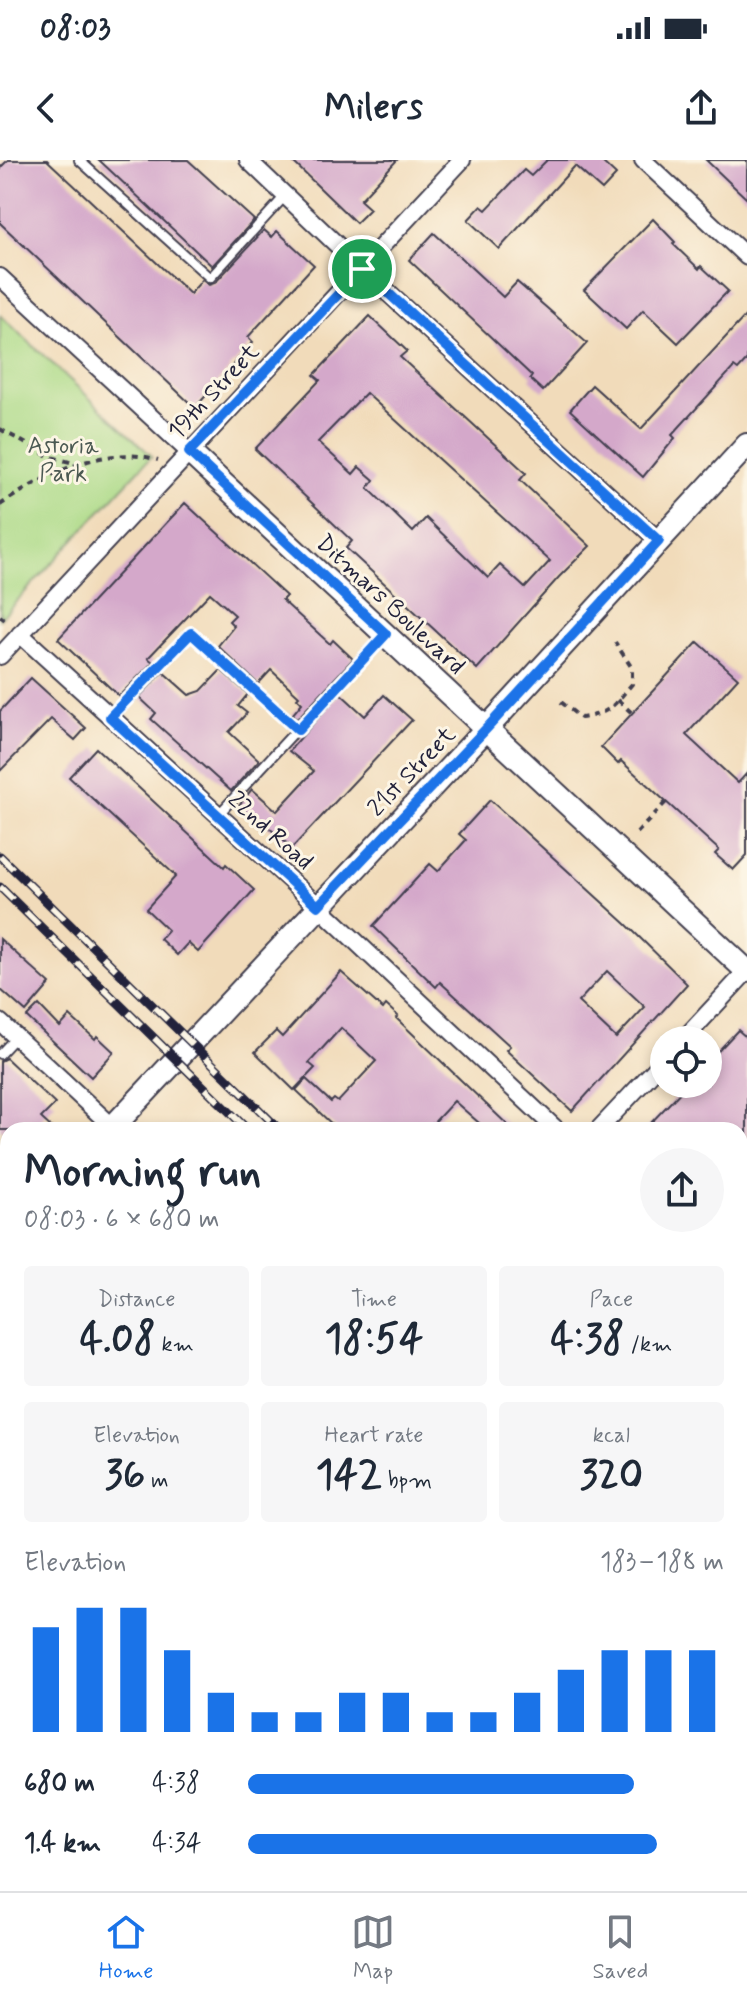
<!DOCTYPE html>
<meta charset="utf-8">
<style>
:root{--surface:#fff;--page:#f6f6f7;--text:#1f2937;--muted:#747a83;--line:#e0e1e3;--accent:#1a73e8}
body{margin:0;font-family:Mynerve,sans-serif;background:var(--page);color:var(--text);height:100vh;display:flex;flex-direction:column;font-size:30px;white-space:nowrap}
*{box-sizing:border-box;margin:0}
p{font-size:26px;color:var(--muted)}
.icon{flex:none;width:44px;height:44px;fill:none;stroke:currentColor;stroke-width:2;stroke-linecap:round;stroke-linejoin:round}
.map{position:relative;flex:1;overflow:hidden}
.panel{position:absolute;left:0px;top:962px;width:748px;height:770px;display:flex;flex-direction:column;background:var(--surface);border-radius:24px 24px 0 0;box-shadow:0 4px 12px #0003}
.panel>*{flex:none}
.fabs{position:absolute;left:650px;top:866px;display:grid;gap:16px}
.fabs a{display:grid;place-items:center;width:72px;height:72px;border-radius:50%;background:var(--surface);box-shadow:0 4px 12px #0003;font-size:40px}
.pin{position:absolute;display:grid;place-items:center;width:68px;height:68px;color:#fff;margin:-34px;border:4px solid #fff;border-radius:50%;box-shadow:0 2px 8px #0007}
.round{display:grid;place-items:center;flex:none;width:84px;height:84px;border-radius:42px;background:var(--page)}
.head{display:flex;align-items:center;justify-content:space-between;height:136px;padding:0 24px}
h1{font-size:44px;font-weight:700;line-height:60px}
.metrics{display:grid;grid-template-columns:repeat(3,1fr);gap:12px;height:136px;padding:8px 24px}
.metrics div{display:grid;align-content:center;border-radius:8px;background:var(--page);text-align:center}
.metrics b{font-size:40px;font-weight:700}
.metrics small{font-size:22px;font-weight:400}
.metrics p{font-size:22px}
.chart{height:224px;padding:16px 24px}
.chart p{display:flex;justify-content:space-between}
.chart svg{width:100%;height:144px;margin-top:8px;stroke:var(--accent);stroke-width:6}
ul{padding:0 24px;list-style:none;font-size:26px}
li{display:grid;grid-template-columns:128px 96px 1fr;align-items:center;height:60px}
li i{height:20px;border-radius:10px;background:var(--accent)}
.status{display:flex;justify-content:space-between;align-items:center;height:56px;padding:0 40px;background:var(--surface);direction:ltr}
.status svg{height:22px;fill:currentColor}
header{display:flex;justify-content:space-between;align-items:center;height:104px;padding:0 24px;background:var(--surface);font-size:36px;font-weight:700}
.menu{display:flex;justify-content:space-around;align-items:center;height:112px;border-top:2px solid var(--line);background:var(--surface);font-size:22px;color:var(--muted)}
.menu a{display:grid;justify-items:center;gap:4px}
.menu .on{color:var(--accent)}
.map>svg:first-child{display:block}
.green{fill:#acda87;stroke:#677e61;stroke-width:2}
.building{fill:#d4a8ca;fill-rule:evenodd}
.lines{fill:none;stroke-linecap:round;stroke-linejoin:round}
.service-casing{stroke:#413e4e;stroke-width:12}
.minor-casing{stroke:#413e4e;stroke-width:20}
.tertiary-casing{stroke:#413e4e;stroke-width:26}
.path{stroke:#413e4e;stroke-width:4;stroke-dasharray:6 6;stroke-linecap:butt}
.service{stroke:#fff;stroke-width:8}
.minor{stroke:#fff;stroke-width:16}
.tertiary{stroke:#fff;stroke-width:22}
.rail-casing{stroke:#22223b;stroke-width:9}
.rail{stroke:#fcf5e5;stroke-width:6;stroke-dasharray:18;stroke-linecap:butt}
.route-casing{stroke:#fff;stroke-width:16}
.route{stroke:#1a73e8;stroke-width:10}
.labels{text-anchor:middle;stroke-width:6;stroke-linejoin:round;paint-order:stroke}
.street-label{font-size:24px;fill:#22223b;stroke:#fcf5e5}
.park-label{font-size:24px;fill:#4b5952;stroke:#fcf5e5}
</style>
<div class="status"><b>08:03</b><svg viewBox="0 0 49 12"><path d="M0 12V9h3v3zM5 12V6h3v6zM10 12V3h3v9zM15 12V0h3v12zM26 1h20v11H26zM47 4h2v5h-2z"/></svg></div>
<header><svg class="icon" aria-label="back" viewBox="0 0 24 24"><path d="M15 5l-7 7 7 7"/></svg>Milers<svg class="icon" aria-label="share" viewBox="0 0 24 24"><path d="M12 15V3M7 8l5-5 5 5M5 13v7h14v-7"/></svg></header>
<div class="map">
<svg width="747" height="1731" viewBox="0 0 747 1731">
<rect width="100%" height="100%" fill="#fcf5e5"/>
<filter id="ink" filterUnits="userSpaceOnUse"><feTurbulence type="fractalNoise" baseFrequency=".0125" numOctaves="2"/><feDisplacementMap in="SourceGraphic" scale="16" xChannelSelector="R" yChannelSelector="G"/><feConvolveMatrix kernelMatrix="1 2 1 2 8 2 1 2 1" color-interpolation-filters="sRGB"/></filter>
<filter id="wash" filterUnits="userSpaceOnUse"><feTurbulence type="fractalNoise" baseFrequency=".006" numOctaves="4" result="noise"/><feDisplacementMap in="SourceGraphic" scale="32" xChannelSelector="R" yChannelSelector="G"/><feGaussianBlur stdDeviation="1.8" result="paint"/><feColorMatrix in="noise" values="0 0 0 0 0 0 0 0 0 0 0 0 0 0 0 0 0 1.4 0 .05"/><feComposite in="paint" operator="in"/></filter>
<g filter="url(#wash)">
<rect width="100%" height="100%" fill="#f1dbba"/>
<path class="green" d="M0,155L152,296L0,459Z"/>
<g id="blocks">
<g class="building">
<path d="M8,0H47L190,134L202,120L209,125L215,123L264,70L272,77L277,71L314,105L248,177L253,182L195,248L0,63V8Z"/>
<path d="M99,0H188L254,60L212,106Z"/>
<path d="M291,0H397L360,40L370,49L356,63Z"/>
<path d="M547,0H600L616,15L602,30L575,6L499,89L468,60L481,46L486,50L524,10L531,16Z"/>
<path d="M706,0H747V39L729,22Z"/>
<path d="M653,59L675,82L673,84L699,109L701,106L728,131L678,183L643,150L626,169L584,130Z"/>
<path d="M434,73L503,137L517,122L587,183L543,231L530,219L532,216L409,100Z"/>
<path d="M747,154V200L738,210L734,207L672,275L675,278L643,317L570,250L592,225L641,269Z"/>
<path d="M370,156L407,191L400,197L526,313L520,320L590,386L559,417L477,509L346,388L352,381L255,289L320,220L314,215ZM366,233L550,401L525,428L500,405L488,418L426,358L413,372L368,328L374,320L359,307L353,314L318,282Z"/>
<path d="M185,343L286,436L282,440L330,484L333,480L353,499L297,559L292,555L302,543L297,538L299,536L271,510L258,524L218,486L234,466L229,461L235,455L210,433L148,498L153,502L119,536L58,479Z"/>
<path d="M698,482L738,518L686,575L738,623L747,613V695L733,710L715,694L719,690L621,601L618,604L601,587Z"/>
<path d="M221,510L248,534L238,546L247,553L229,572L259,600L231,631L151,559L156,553L139,537L163,512L189,535L201,531Z"/>
<path d="M31,518L86,568L75,580L51,559L0,611V551Z"/>
<path d="M340,533L365,556L384,535L412,560L292,688L266,665L262,668L239,645L252,629L277,651L314,611L289,591Z"/>
<path d="M96,588L224,707L226,704L254,730L198,792L188,783L177,795L160,779L168,770L146,749L176,716L69,617Z"/>
<path d="M490,640L626,764L687,824L572,951L506,890L510,886L440,822L436,827L373,766L430,704L438,711L466,680L459,674ZM607,811L645,847L616,878L578,842Z"/>
<path d="M0,779L50,824L26,852L0,829Z"/>
<path d="M341,812L383,849L386,845L398,856L396,858L513,970H487L454,941L427,970H338L296,930L306,919L331,942L334,939L338,942L376,901L341,868L309,903L315,908L294,930L255,892L276,871L282,877Z"/>
<path d="M39,845L60,867L70,856L95,879L97,876L114,892L91,917L27,857Z"/>
<path d="M738,870L747,878V987L740,981V970H644L688,924H708V902Z"/>
<path d="M6,898L55,944L41,958L54,970H0V901Z"/>
</g>
</g>
</g>
<g filter="url(#ink)">
<use href="#blocks" fill-opacity="0" stroke="#413e4e" stroke-width="2"/>
<g class="lines">
<g class="service-casing">
<g id="service">
<path d="M79,0L210,118L285,36"/>
<path d="M111,556L191,473L298,570"/>
<path d="M218,655L383,476"/>
<path d="M0,894L16,877"/>
<path d="M0,1686L8,1693"/>
<path d="M330,1724L337,1731"/>
<path d="M26,1731L32,1724"/>
</g>
</g>
<g class="minor-casing">
<g id="minor">
<path d="M248,0L375,121L659,381"/>
<path d="M643,0L747,97"/>
<path d="M0,117L189,292"/>
<path d="M20,474L318,746L557,970"/>
<path d="M0,496L462,0"/>
<path d="M0,862L116,970"/>
<path d="M683,880L747,811"/>
<path d="M598,970L664,900"/>
<path d="M740,1177L747,1169"/>
<path d="M0,1244L8,1251"/>
<path d="M740,1534L747,1527"/>
<path d="M0,1613L8,1604"/>
<path d="M518,1724L526,1731"/>
<path d="M225,1731L232,1724"/>
<path d="M557,1731L563,1724"/>
</g>
</g>
<g class="tertiary-casing">
<g id="tertiary">
<path d="M189,292L747,811"/>
<path d="M110,970L487,568L747,285"/>
<path d="M0,1088L8,1080"/>
</g>
</g>
<g class="path">
<path d="M0,269L48,296L77,304"/>
<path d="M0,345C44,316 103,283 158,300"/>
<path d="M0,456L5,460"/>
<path d="M618,540L632,553"/>
<path d="M561,542L581,558C611,553 612,547 632,524V508L615,482"/>
<path d="M637,673L666,642"/>
</g>
<use href="#service" class="service"/>
<use href="#minor" class="minor"/>
<use href="#tertiary" class="tertiary"/>
<g class="rail-casing">
<g id="rail">
<path d="M0,696L280,970"/>
<path d="M0,727L248,970"/>
<path d="M740,1421L747,1428"/>
<path d="M740,1439L747,1446"/>
</g>
</g>
<use href="#rail" class="rail"/>
</g>
</g>
<g class="lines" filter="url(#ink)">
<g class="route-casing">
<path id="route" d="M362,109L659,381L487,568L318,746L110,557L191,473L298,570L386,474L189,292Z"/>
</g>
<use href="#route" class="route"/>
</g>
<g class="labels">
<g class="street-label">
<text transform="translate(213 231) rotate(-47)" y="8">19th Street</text>
<text transform="translate(391 444) rotate(43)" y="8">Ditmars Boulevard</text>
<text transform="translate(411 611) rotate(-46)" y="8">21st Street</text>
<text transform="translate(271 670) rotate(42)" y="8">22nd Road</text>
</g>
<g class="park-label">
<text x="63" y="293">Astoria<tspan x="63" dy="28">Park</tspan></text>
</g>
</g>
</svg>
<div class="fabs">
<a><svg class="icon" aria-label="locate" viewBox="0 0 24 24"><circle cx="12" cy="12" r="6"/><path d="M12 2v4M12 18v4M2 12h4M18 12h4"/></svg></a>
</div>
<div class="pin" style="left:362px;top:109px;background:#1e9e55"><svg class="icon" aria-label="arrive" viewBox="0 0 24 24"><path d="M6 21V4h12l-3 4 3 4H6"/></svg></div>
<section class="panel">
<div class="head"><div><h1>Morning run</h1><p>08:03 · 6 × 680 m</p></div><a class="round"><svg class="icon" aria-label="share" viewBox="0 0 24 24"><path d="M12 15V3M7 8l5-5 5 5M5 13v7h14v-7"/></svg></a></div>
<div class="metrics">
<div><p>Distance</p><b>4.08<small> km</small></b></div>
<div><p>Time</p><b>18:54</b></div>
<div><p>Pace</p><b>4:38<small> /km</small></b></div>
</div>
<div class="metrics">
<div><p>Elevation</p><b>36<small> m</small></b></div>
<div><p>Heart rate</p><b>142<small> bpm</small></b></div>
<div><p>kcal</p><b>320</b></div>
</div>
<div class="chart"><p><span>Elevation</span>183–188 m</p>
<svg viewBox="0 0 160 44" preserveAspectRatio="none"><path d="M5 44V12M15 44V6M25 44V6M35 44V19M45 44V32M55 44V38M65 44V38M75 44V32M85 44V32M95 44V38M105 44V38M115 44V32M125 44V25M135 44V19M145 44V19M155 44V19"/></svg>
</div>
<ul>
<li><b>680 m</b>4:38<i style="width:81%"></i></li>
<li><b>1.4 km</b>4:34<i style="width:86%"></i></li>
</ul>
</section>
</div>
<nav class="menu">
<a class="on"><svg class="icon" aria-label="home" viewBox="0 0 24 24"><path d="M3 11l9-7 9 7M6 9v11h12V9"/></svg>Home</a>
<a><svg class="icon" aria-label="map" viewBox="0 0 24 24"><path d="M3 6l6-2 6 2 6-2v14l-6 2-6-2-6 2zM9 4v14M15 6v14"/></svg>Map</a>
<a><svg class="icon" aria-label="saved" viewBox="0 0 24 24"><path d="M7 4h10v16l-5-4-5 4z"/></svg>Saved</a>
</nav>
